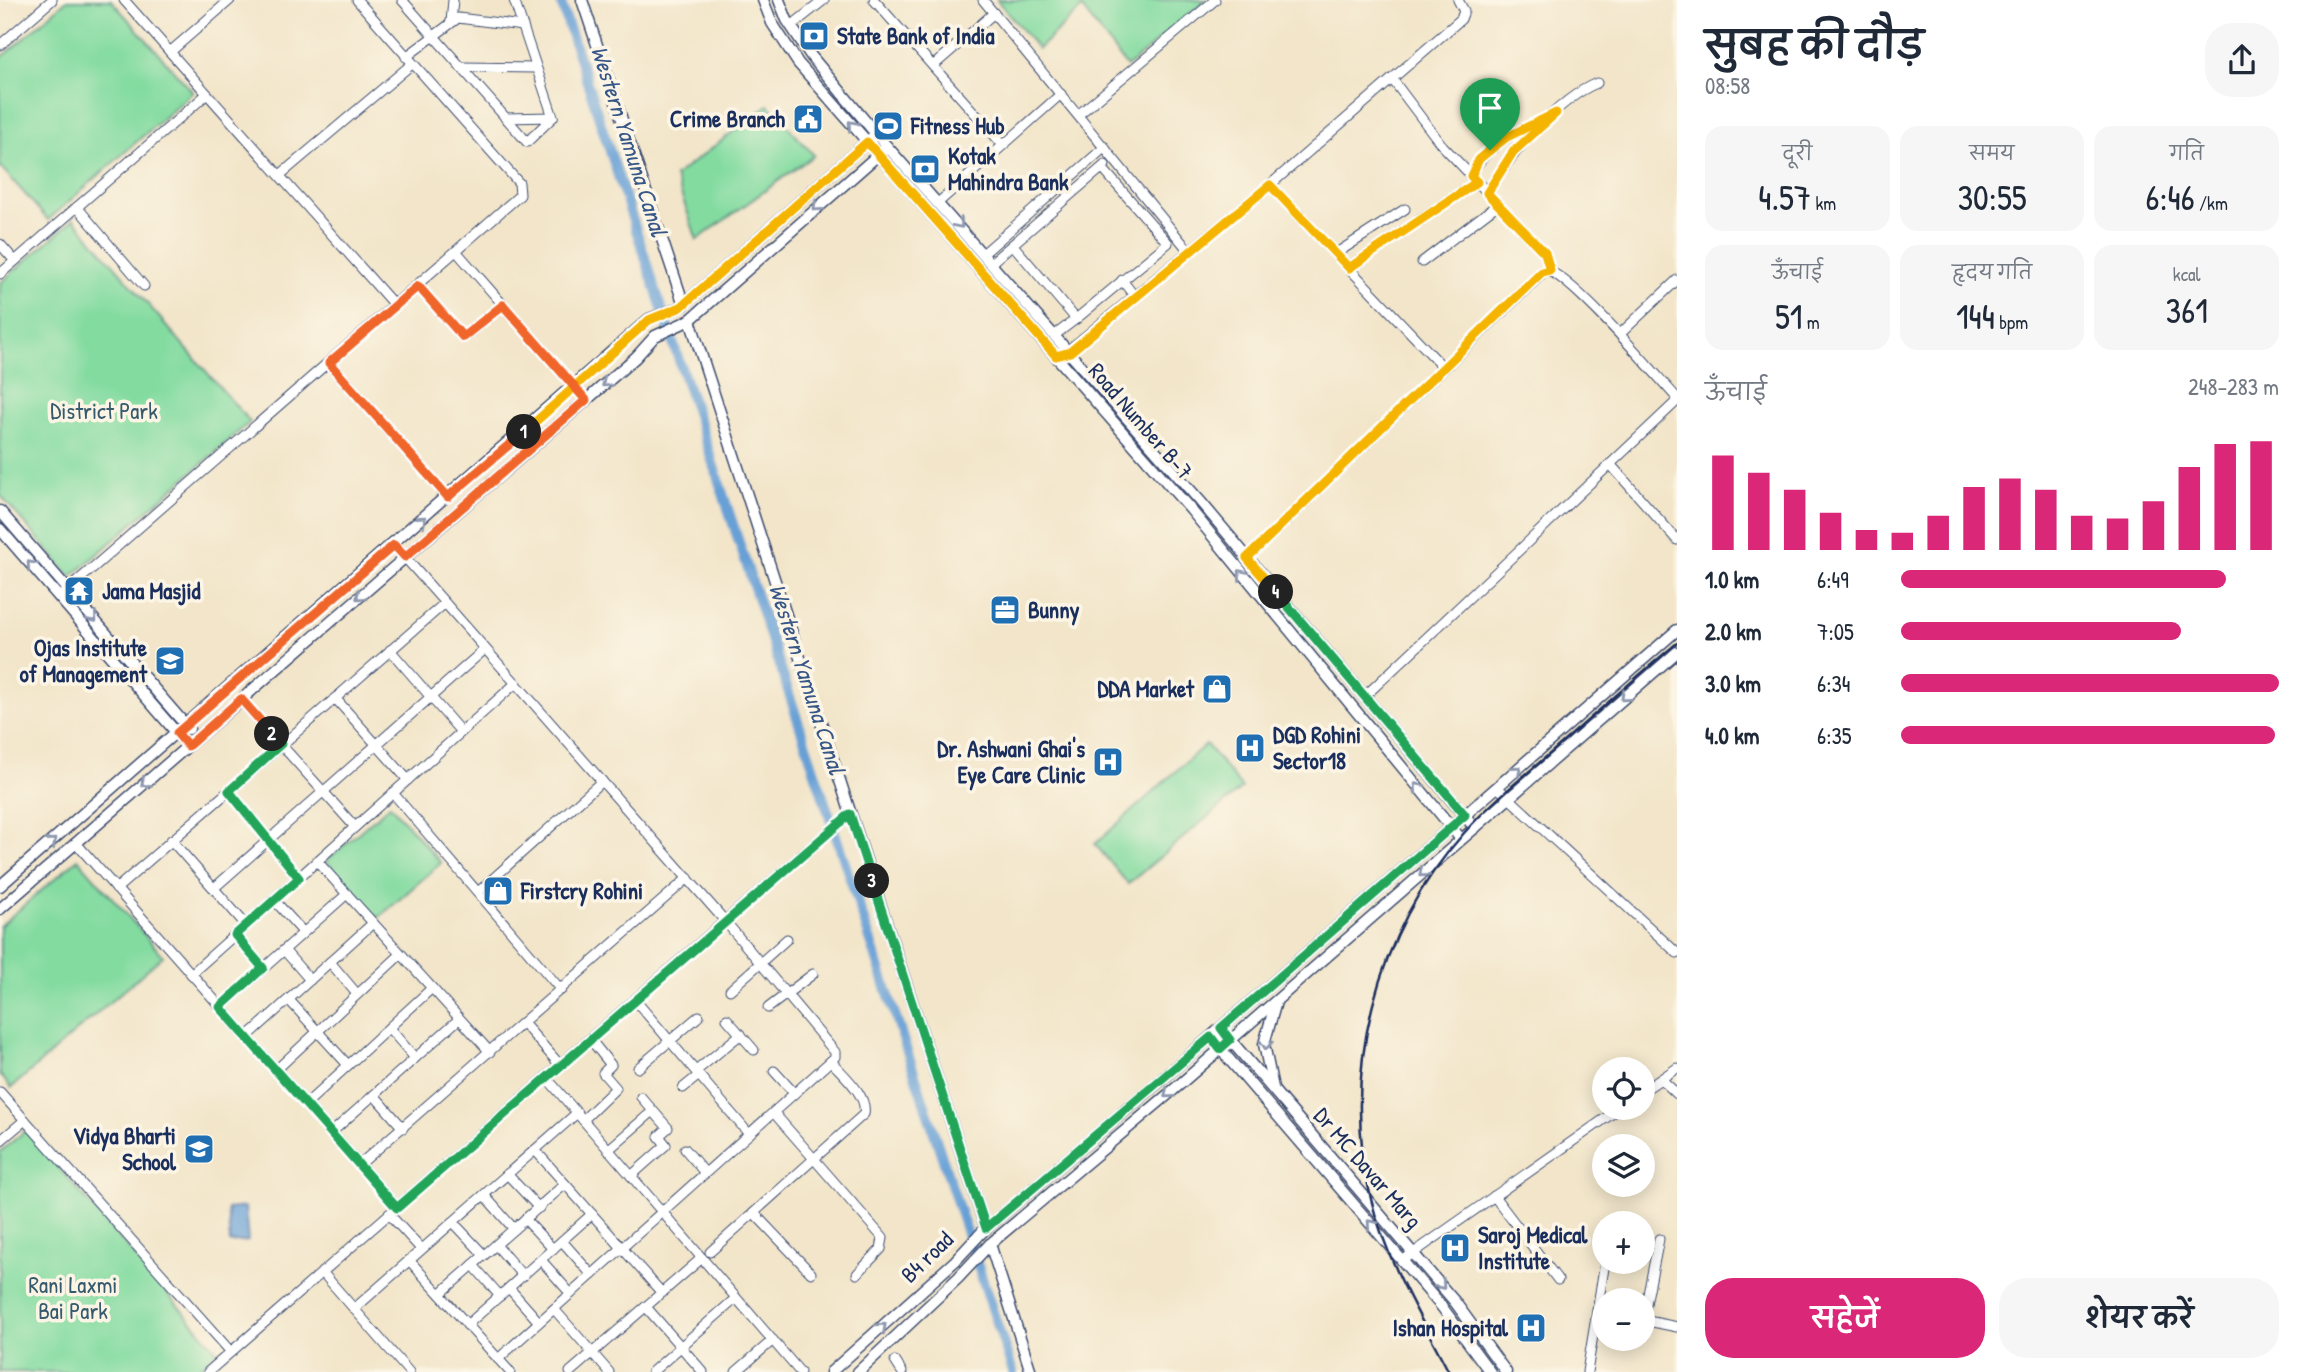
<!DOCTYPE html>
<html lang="hi">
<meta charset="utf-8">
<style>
:root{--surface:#fff;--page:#f6f6f7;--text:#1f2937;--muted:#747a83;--accent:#db2777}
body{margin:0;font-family:"Patrick Hand","Playpen Sans Deva",sans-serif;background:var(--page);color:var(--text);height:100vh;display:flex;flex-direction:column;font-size:26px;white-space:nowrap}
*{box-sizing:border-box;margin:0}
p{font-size:23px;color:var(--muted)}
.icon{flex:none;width:38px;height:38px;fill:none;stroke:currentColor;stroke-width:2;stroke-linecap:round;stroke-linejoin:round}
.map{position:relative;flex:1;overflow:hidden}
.sheet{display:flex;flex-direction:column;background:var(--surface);width:630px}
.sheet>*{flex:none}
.tools{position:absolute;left:1592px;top:1057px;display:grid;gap:14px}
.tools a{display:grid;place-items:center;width:63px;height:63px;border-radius:50%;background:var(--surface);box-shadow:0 4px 18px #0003;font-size:35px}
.pin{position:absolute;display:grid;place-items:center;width:60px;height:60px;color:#fff;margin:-72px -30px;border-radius:50% 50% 50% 0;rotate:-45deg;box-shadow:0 0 7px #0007}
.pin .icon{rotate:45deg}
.km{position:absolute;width:35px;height:35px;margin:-18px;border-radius:50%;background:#222;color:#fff;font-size:19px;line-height:35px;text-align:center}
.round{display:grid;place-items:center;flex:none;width:74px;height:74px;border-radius:28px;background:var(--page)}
.head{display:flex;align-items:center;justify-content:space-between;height:119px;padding:0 28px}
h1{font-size:38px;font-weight:600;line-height:52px}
.metrics{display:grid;grid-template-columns:repeat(3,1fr);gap:10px;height:119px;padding:7px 28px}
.metrics div{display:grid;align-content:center;border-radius:18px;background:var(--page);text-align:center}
.metrics b{font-size:35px;font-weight:600}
.metrics small{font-size:19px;font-weight:400}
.metrics p{font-size:19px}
.chart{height:196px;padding:14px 28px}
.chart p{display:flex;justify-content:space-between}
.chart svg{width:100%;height:126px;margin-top:7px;stroke:var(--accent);stroke-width:6}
.action{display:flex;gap:14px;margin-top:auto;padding:14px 28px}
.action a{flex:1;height:80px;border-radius:28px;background:var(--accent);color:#fff;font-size:28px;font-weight:600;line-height:80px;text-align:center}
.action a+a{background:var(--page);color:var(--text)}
ul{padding:0 28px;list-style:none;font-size:23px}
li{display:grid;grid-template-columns:112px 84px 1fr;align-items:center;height:52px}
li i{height:18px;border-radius:9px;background:var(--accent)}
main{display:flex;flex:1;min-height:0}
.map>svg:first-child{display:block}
.green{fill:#83dba0;stroke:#4f857f;stroke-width:2}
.water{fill:#67a0d6;stroke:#41689a;stroke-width:2}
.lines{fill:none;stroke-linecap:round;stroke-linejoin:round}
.canal{stroke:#67a0d6;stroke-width:10}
.minor-casing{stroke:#3b4a6e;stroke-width:11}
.tertiary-casing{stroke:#3b4a6e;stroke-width:13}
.minor{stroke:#fff;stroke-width:9}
.tertiary{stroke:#fff;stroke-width:10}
.rail{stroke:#1b2f5e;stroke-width:2.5}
.oneway{stroke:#8d97ae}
.split-1-casing{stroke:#fff;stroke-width:14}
.split-2-casing{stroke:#fff;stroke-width:14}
.split-3-casing{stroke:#fff;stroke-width:14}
.split-4-casing{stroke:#fff;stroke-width:14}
.split-5-casing{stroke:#fff;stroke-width:14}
.split-1{stroke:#f5b400;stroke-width:9}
.split-2{stroke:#f0652b;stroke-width:9}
.split-3{stroke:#22a559;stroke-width:9}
.split-4{stroke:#22a559;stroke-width:9}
.split-5{stroke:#f5b400;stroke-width:9}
.labels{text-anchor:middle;stroke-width:7;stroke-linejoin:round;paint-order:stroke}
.poi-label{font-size:23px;font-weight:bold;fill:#1b2f5e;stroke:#fcf5e5;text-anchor:start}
.park-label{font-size:23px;fill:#355a6e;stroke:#fcf5e5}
.street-label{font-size:23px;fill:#1b2f5e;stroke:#fcf5e5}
.water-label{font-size:24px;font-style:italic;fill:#365788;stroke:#fcf5e5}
</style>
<main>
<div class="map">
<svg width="1677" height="1372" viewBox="0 0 1677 1372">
<rect width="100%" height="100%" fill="#fcf5e5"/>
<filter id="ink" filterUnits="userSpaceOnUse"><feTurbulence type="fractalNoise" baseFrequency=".0143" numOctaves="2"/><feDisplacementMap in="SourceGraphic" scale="14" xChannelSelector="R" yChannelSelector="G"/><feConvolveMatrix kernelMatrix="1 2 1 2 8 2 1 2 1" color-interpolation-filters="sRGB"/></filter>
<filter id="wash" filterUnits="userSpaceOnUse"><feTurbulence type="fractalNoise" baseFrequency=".00686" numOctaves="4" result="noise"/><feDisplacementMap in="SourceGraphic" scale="28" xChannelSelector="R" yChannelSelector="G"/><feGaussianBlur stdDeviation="1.57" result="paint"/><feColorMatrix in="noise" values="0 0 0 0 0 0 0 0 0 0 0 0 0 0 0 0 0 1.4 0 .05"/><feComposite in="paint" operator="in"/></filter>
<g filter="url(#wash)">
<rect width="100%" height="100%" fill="#f2e5c9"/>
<g class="green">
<path d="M67,0H111L193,92L48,220L0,166V59Z"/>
<path d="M997,0H1206L1127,67L1082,8L1038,49Z"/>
<path d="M768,105L814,155L697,240L675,176Z"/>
<path d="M74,219L250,422L71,577L0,495V283Z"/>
<path d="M1206,744L1242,788L1128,884L1095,844Z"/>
<path d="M390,805L441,863L377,919L326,861Z"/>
<path d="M78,859L163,956L11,1088L0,1075V926Z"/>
<path d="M26,1130L218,1352L194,1372H0V1152Z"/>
</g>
<path class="water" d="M245,1207L248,1241L230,1243L227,1209Z"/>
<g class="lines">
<path class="canal" d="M560,0L1013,1372"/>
</g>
</g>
<g filter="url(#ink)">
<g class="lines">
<g class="minor-casing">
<g id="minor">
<path d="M124,0L395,306"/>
<path d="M402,0L527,142L553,117L514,0"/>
<path d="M874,0L1003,145"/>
<path d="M983,0L1189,251"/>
<path d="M451,22L453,0"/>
<path d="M791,26L824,0"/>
<path d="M0,45L52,0"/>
<path d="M170,52L230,0"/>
<path d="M406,57L458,18L523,26"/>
<path d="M933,66L994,13"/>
<path d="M461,67L536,68"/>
<path d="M1392,79L1441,144L1545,253L1550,270"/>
<path d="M1078,115L1215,0"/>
<path d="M505,118L553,117"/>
<path d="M280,175L412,64"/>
<path d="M1470,176C1486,145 1515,133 1545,119"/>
<path d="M1270,185L1443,367"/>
<path d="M1487,193C1507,158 1559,98 1597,83"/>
<path d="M939,202L1061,94"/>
<path d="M77,207L144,286"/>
<path d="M0,244L15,261"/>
<path d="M1013,245L1076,319L1055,335"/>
<path d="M457,252L586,400"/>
<path d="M984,253L1105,147"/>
<path d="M1335,254L1405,209"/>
<path d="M992,262L1105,165"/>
<path d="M1422,262L1497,205"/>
<path d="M1348,268L1477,182"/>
<path d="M0,274L207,94"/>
<path d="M1122,280L1135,297"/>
<path d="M418,286L463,337L503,305"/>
<path d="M1076,319L1168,243L1102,168"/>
<path d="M1620,334L1677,280"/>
<path d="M1065,353L1270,185L1461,19L1464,11L1458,0"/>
<path d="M329,363L448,497"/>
<path d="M1610,464L1677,540"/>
<path d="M1247,558L1546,270C1570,274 1656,375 1677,398"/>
<path d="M64,593L520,195L519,183L357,0"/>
<path d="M390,650L461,732"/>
<path d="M1365,696L1677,401"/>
<path d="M335,698L408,780"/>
<path d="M241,700L355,827"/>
<path d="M1497,787L1677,953"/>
<path d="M229,791L299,878"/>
<path d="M393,793L561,990"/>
<path d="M171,840L246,925"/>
<path d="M76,843L397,1207"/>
<path d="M317,861L490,1052"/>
<path d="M214,888L485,649"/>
<path d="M116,889L445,603"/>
<path d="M478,892L602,781"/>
<path d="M274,900L303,932"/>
<path d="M235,935L263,968"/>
<path d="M284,950L310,980"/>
<path d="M330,962L357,994"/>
<path d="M191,974L516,683"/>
<path d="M730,990L787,939"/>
<path d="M289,1000L348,1065"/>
<path d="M635,1000L749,1134"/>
<path d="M220,1007L347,894"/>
<path d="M768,1008L813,974"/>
<path d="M727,1019L754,1050"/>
<path d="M523,1023L560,1065"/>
<path d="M389,1028L415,1058"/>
<path d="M247,1037L373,923"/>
<path d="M638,1068L699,1016"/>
<path d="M276,1070L401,954"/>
<path d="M696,1071L741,1034"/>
<path d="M774,1071L794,1093"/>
<path d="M546,1077L800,1372"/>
<path d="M1661,1079L1677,1094"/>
<path d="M683,1088L699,1075"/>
<path d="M1643,1091L1677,1068"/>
<path d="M0,1092L231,1352"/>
<path d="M374,1095L403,1128"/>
<path d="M306,1104L432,988"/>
<path d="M774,1113L883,1238L881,1249L857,1274"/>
<path d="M583,1120L616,1088L603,1073L611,1065L590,1039"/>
<path d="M331,1133L459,1019"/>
<path d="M0,1141L25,1120"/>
<path d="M685,1149L705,1173"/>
<path d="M535,1150L662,1293"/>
<path d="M608,1150L653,1111"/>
<path d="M359,1165L688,878"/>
<path d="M507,1174L539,1208"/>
<path d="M631,1176L666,1145L659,1136L668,1128L641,1097"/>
<path d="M484,1195L514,1229"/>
<path d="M1494,1196L1558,1280"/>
<path d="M754,1213L811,1273"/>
<path d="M389,1214L421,1249"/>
<path d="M525,1219L553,1249"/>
<path d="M453,1222L484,1255"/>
<path d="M562,1241L592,1275"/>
<path d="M496,1245L523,1276"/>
<path d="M710,1252L864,1114C868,1095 842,1074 831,1061"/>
<path d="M409,1260L510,1372"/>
<path d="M541,1260L571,1294"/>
<path d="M1402,1261L1620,1108"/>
<path d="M473,1265L500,1296"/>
<path d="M322,1272L409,1372"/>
<path d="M509,1288L539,1322"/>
<path d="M440,1294L565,1184"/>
<path d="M646,1307L703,1372"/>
<path d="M354,1309L577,1113"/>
<path d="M554,1309L609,1372"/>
<path d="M1643,1319L1659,1239"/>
<path d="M1643,1320L1677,1327"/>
<path d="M467,1325L592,1214"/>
<path d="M498,1359L835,1057V1052L725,921L850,814"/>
<path d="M895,1361L902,1372"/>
<path d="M208,1372L725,921L394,545"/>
<path d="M570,1372L702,1258"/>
<path d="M652,1372L735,1299"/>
<path d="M736,1372L773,1340"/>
<path d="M1587,1372L1605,1262"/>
</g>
</g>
<g class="tertiary-casing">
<g id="tertiary">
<path d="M582,0L684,305"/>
<path d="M763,0L772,23L798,63L1191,510L1461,839"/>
<path d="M779,0L787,20L811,56L876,134L1200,501L1475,828"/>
<path d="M690,320L986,1229"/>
<path d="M0,511L189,729"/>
<path d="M0,529L181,738"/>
<path d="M0,886L649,319L681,307L876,134"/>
<path d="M0,909L636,357L655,336L690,320L887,147"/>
<path d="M1227,1036L1455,1302L1506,1372"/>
<path d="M1216,1044L1442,1307L1490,1372"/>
<path d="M1273,1088L1264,1044L1276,1002"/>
<path d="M990,1244L1031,1372"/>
<path d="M831,1372L955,1261L983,1231L1160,1081L1677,630"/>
<path d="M858,1372L958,1278L990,1244L1171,1092L1677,652"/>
</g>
</g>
<use href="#minor" class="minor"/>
<use href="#tertiary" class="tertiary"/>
<path class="rail" d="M1449,1372C1420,1316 1386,1260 1371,1199C1340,1070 1376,932 1464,833C1490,803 1523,777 1553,751C1594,715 1635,678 1677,643"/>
</g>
<defs><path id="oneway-chevron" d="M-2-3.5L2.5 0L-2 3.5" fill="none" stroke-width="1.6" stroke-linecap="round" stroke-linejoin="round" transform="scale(1.75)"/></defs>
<g class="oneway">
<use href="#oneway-chevron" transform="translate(852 125) rotate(-131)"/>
<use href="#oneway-chevron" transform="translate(817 207) rotate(139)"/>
<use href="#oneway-chevron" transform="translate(959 224) rotate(49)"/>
<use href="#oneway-chevron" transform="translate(606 383) rotate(139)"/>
<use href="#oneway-chevron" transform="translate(422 520) rotate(-41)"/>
<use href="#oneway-chevron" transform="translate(31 565) rotate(-131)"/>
<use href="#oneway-chevron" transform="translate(1242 574) rotate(-130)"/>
<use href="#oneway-chevron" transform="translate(360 596) rotate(139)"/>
<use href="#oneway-chevron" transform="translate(93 618) rotate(49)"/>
<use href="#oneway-chevron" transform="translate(1625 697) rotate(139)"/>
<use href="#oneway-chevron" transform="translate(1517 770) rotate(-41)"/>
<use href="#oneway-chevron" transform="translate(145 783) rotate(139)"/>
<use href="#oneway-chevron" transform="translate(1418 787) rotate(-131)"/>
<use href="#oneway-chevron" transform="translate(52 842) rotate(-41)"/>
<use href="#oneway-chevron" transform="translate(1423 873) rotate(139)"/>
<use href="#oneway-chevron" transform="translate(1266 1045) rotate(93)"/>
<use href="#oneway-chevron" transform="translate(1168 1094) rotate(140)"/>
<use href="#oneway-chevron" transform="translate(1371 1224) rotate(-131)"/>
<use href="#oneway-chevron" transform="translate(1441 1285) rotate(49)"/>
<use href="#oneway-chevron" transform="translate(882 1327) rotate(-42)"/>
</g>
</g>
<g class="lines" filter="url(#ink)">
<g class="split-1-casing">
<path id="split-1" d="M524,432L649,320L681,307L867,142L1056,356L1070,352L1270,185L1349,268L1477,182L1471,176L1479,159L1490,150"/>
</g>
<g class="split-2-casing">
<path id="split-2" d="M272,734L241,699L188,746L177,733L394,545L405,557L586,400L503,305L463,337L418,286L329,363L448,497L524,432"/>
</g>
<g class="split-3-casing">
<path id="split-3" d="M272,734L281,744L229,791L299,878L235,935L263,968L220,1007L397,1208L850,814L872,881"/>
</g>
<g class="split-4-casing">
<path id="split-4" d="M872,881L986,1228L1211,1037L1220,1049L1230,1040L1221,1028L1465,815L1276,592"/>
</g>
<g class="split-5-casing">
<path id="split-5" d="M1276,592L1247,558L1542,272L1550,270L1545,253L1487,193L1513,152L1556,113L1507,137L1490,150"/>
</g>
<use href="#split-1" class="split-1"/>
<use href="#split-2" class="split-2"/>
<use href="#split-3" class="split-3"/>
<use href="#split-4" class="split-4"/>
<use href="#split-5" class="split-5"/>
</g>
<defs>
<g id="bank-square" transform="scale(1.575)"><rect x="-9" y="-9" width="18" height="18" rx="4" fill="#1f6fb2" stroke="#fcf5e5"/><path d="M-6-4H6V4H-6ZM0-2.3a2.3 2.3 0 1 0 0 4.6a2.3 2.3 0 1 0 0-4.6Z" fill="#fff"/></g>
<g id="civic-square" transform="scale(1.575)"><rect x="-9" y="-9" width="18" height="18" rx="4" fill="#1f6fb2" stroke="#fcf5e5"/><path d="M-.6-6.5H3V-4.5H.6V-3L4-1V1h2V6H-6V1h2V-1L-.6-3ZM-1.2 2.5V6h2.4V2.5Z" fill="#fff"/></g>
<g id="stadium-square" transform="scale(1.575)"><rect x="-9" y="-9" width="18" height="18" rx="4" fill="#1f6fb2" stroke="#fcf5e5"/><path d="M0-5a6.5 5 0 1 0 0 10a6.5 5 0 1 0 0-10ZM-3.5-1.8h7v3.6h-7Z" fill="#fff"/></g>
<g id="temple-square" transform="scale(1.575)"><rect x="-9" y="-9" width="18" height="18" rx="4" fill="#1f6fb2" stroke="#fcf5e5"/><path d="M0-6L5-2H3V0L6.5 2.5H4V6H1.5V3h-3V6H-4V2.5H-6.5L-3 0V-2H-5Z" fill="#fff"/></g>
<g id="office-square" transform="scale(1.575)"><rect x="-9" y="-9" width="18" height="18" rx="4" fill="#1f6fb2" stroke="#fcf5e5"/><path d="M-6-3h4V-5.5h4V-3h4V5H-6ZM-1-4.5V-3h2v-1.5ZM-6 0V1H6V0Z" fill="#fff"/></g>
<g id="university-square" transform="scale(1.575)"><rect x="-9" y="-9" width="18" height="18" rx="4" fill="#1f6fb2" stroke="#fcf5e5"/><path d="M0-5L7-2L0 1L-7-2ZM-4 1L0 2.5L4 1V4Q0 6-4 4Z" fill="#fff"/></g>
<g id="shop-square" transform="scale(1.575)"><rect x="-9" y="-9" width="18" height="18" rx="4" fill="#1f6fb2" stroke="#fcf5e5"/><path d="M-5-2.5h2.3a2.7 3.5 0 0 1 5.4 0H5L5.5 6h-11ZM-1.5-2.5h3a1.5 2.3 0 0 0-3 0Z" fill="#fff"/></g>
<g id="hospital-square" transform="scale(1.575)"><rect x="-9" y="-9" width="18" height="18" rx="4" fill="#1f6fb2" stroke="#fcf5e5"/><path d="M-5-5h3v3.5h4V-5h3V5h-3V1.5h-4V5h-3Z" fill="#fff"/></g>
<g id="school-square" transform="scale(1.575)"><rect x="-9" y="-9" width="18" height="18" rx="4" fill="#1f6fb2" stroke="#fcf5e5"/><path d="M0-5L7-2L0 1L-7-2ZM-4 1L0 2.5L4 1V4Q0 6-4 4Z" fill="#fff"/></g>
</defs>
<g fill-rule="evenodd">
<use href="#bank-square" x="814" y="36"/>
<use href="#civic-square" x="808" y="119"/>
<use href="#stadium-square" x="888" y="126"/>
<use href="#bank-square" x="925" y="169"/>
<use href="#temple-square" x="79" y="591"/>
<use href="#office-square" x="1005" y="610"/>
<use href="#university-square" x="170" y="661"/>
<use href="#shop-square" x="1217" y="689"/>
<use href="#hospital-square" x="1250" y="748"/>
<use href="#hospital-square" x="1108" y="762"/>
<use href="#shop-square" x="498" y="891"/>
<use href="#school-square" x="199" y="1149"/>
<use href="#hospital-square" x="1455" y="1248"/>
<use href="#hospital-square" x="1531" y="1328"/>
</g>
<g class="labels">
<g class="poi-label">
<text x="837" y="44">State Bank of India</text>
<text x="785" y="127" text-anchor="end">Crime Branch</text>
<text x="911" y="134">Fitness Hub</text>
<text x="948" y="164">Kotak<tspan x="948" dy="26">Mahindra Bank</tspan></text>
<text x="102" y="599">Jama Masjid</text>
<text x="1028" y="618">Bunny</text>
<text x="147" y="656" text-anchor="end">Ojas Institute<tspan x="147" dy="26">of Management</tspan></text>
<text x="1194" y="697" text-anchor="end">DDA Market</text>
<text x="1273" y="743">DGD Rohini<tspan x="1273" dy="26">Sector18</tspan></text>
<text x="1085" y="757" text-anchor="end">Dr. Ashwani Ghai's<tspan x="1085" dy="26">Eye Care Clinic</tspan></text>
<text x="521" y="899">Firstcry Rohini</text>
<text x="176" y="1144" text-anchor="end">Vidya Bharti<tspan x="176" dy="26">School</tspan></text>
<text x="1478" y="1243">Saroj Medical<tspan x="1478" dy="26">Institute</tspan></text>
<text x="1508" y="1336" text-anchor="end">Ishan Hospital</text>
</g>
<g class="park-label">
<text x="104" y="419">District Park</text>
<text x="73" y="1293">Rani Laxmi<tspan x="73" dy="26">Bai Park</tspan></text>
</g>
<g class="street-label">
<text transform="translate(1141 421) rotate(49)" y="8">Road Number B-7</text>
<text transform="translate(1368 1168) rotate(49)" y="8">Dr MC Davar Marg</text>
<text transform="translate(927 1257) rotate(-44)" y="8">B4 road</text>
</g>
<g class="water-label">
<text transform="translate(629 141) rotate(72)" y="8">Western Yamuna Canal</text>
<text transform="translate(807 679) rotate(72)" y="8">Western Yamuna Canal</text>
</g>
</g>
</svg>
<div class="tools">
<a><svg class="icon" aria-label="locate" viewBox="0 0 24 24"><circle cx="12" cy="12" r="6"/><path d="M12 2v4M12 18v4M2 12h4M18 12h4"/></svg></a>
<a><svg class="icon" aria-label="layers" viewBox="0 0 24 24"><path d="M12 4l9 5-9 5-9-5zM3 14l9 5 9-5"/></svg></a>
<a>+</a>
<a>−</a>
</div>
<div class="pin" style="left:1490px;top:150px;background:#1e9e55"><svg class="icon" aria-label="arrive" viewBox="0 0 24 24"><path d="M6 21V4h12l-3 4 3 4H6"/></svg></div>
<b class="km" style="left:524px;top:432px">1</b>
<b class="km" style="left:272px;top:734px">2</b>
<b class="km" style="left:872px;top:881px">3</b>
<b class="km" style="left:1276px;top:592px">4</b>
</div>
<section class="sheet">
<div class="head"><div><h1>सुबह की दौड़</h1><p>08:58</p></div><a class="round"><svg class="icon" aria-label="share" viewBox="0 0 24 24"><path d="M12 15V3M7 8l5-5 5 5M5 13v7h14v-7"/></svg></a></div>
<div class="metrics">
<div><p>दूरी</p><b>4.57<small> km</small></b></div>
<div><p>समय</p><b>30:55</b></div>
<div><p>गति</p><b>6:46<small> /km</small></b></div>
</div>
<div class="metrics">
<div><p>ऊँचाई</p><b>51<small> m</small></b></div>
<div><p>हृदय गति</p><b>144<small> bpm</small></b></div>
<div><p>kcal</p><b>361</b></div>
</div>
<div class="chart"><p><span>ऊँचाई</span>248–283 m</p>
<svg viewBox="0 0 160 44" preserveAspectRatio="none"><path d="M5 44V11M15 44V17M25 44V23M35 44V31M45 44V37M55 44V38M65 44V32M75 44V22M85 44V19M95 44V23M105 44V32M115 44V33M125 44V27M135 44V15M145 44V7M155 44V6"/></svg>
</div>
<ul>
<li><b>1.0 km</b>6:49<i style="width:86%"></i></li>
<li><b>2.0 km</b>7:05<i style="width:74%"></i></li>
<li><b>3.0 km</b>6:34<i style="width:100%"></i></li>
<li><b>4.0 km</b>6:35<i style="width:99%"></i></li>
</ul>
<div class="action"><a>सहेजें</a><a>शेयर करें</a></div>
</section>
</main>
